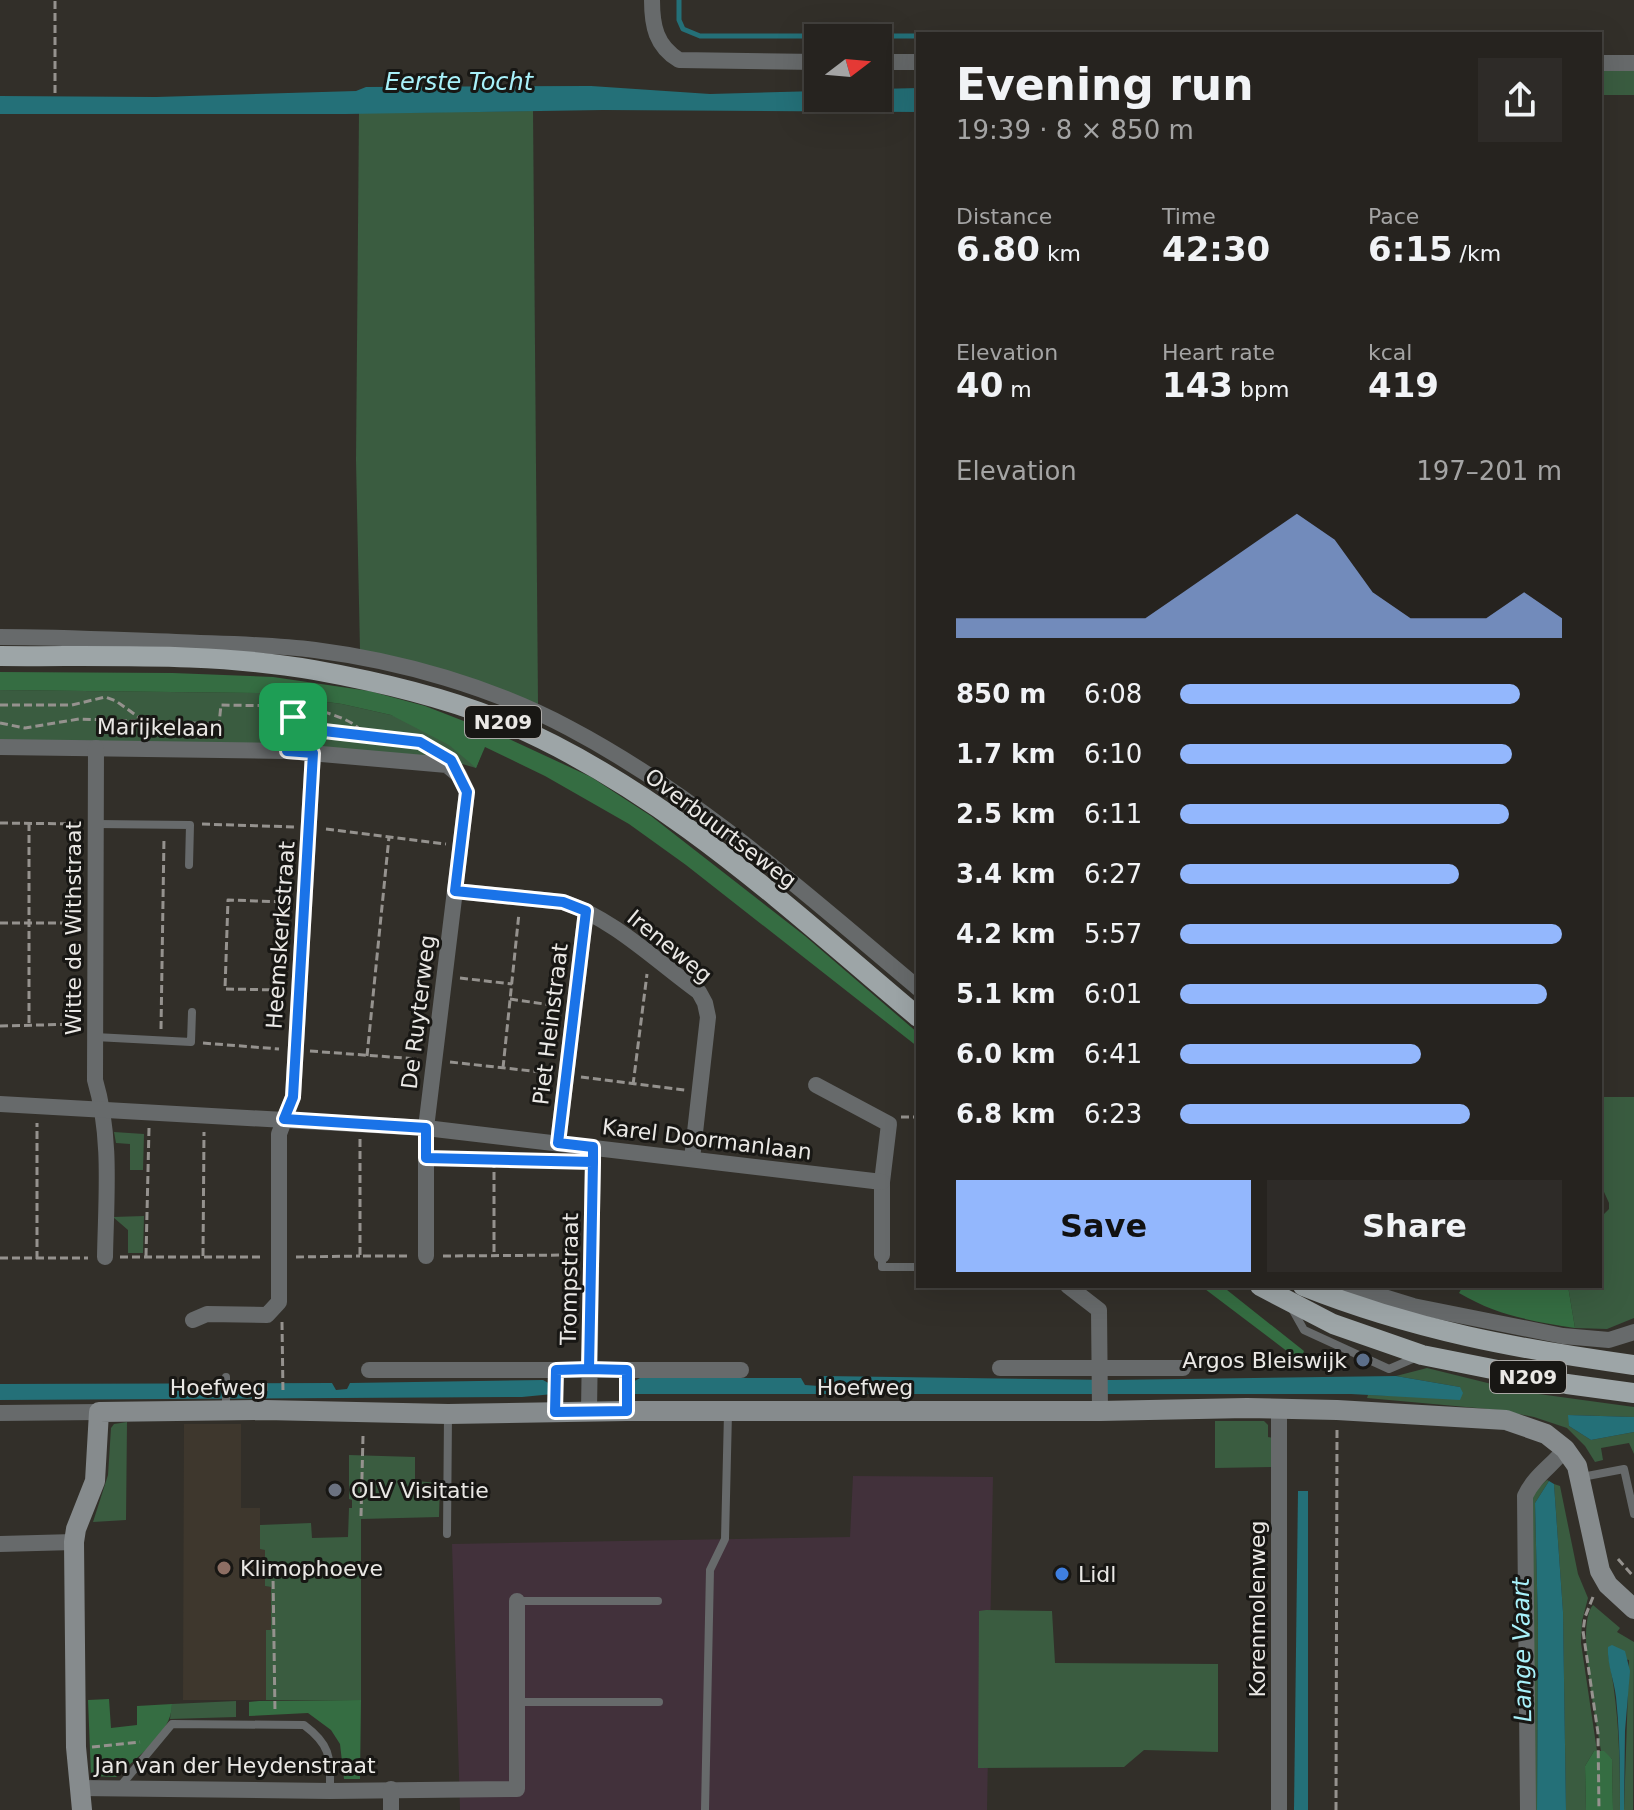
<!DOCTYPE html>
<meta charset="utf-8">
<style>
:root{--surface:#26231f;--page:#2e2b28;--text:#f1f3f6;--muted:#a4a4a4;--line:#42403d;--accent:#93b7fd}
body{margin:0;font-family:"DejaVu Sans",sans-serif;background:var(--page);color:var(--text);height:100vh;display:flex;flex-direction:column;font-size:30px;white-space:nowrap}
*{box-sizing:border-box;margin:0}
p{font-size:26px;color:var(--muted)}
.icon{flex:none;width:44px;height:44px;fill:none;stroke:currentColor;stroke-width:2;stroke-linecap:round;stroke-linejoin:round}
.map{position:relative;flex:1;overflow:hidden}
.panel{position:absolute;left:916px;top:32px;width:686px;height:1256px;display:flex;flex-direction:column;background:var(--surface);border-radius:0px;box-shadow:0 8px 32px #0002,0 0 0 2px var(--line)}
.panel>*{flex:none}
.needle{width:52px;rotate:74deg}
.controls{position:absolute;left:804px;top:24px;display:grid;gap:16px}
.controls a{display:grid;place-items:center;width:88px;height:88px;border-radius:0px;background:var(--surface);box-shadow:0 8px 32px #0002,0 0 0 2px var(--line);font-size:40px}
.pin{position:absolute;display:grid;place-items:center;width:68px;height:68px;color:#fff;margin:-34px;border-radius:16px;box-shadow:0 4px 12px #0006}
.round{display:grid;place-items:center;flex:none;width:84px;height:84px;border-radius:0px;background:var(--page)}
.head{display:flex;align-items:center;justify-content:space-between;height:136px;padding:0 40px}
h1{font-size:44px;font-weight:600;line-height:60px}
.figures{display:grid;grid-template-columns:repeat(3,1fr);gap:12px;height:136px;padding:8px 40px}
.figures div{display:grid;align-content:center}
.figures b{font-size:34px;font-weight:600}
.figures small{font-size:22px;font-weight:400}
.figures p{font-size:22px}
.chart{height:224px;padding:16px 40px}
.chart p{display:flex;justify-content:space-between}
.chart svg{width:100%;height:144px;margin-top:8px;fill:var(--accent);opacity:.7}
.action{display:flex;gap:16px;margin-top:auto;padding:16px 40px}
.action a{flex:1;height:92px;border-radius:0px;background:var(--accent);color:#111;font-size:32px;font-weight:600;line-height:92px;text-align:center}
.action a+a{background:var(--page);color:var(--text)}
ul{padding:0 40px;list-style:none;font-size:26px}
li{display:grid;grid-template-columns:128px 96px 1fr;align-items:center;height:60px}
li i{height:20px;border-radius:10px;background:var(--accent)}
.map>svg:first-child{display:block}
.built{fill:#3e372d}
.industrial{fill:#42313b}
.green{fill:#3a5c40}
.forest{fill:#356d42}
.water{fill:#247078}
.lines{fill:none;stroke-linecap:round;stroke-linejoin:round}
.stream{stroke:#247078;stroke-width:5}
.path{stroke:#95928e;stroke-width:3;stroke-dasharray:8 4;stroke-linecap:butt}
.lane{stroke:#676a6b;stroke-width:8}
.street{stroke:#676a6b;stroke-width:16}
.secondary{stroke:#868b8d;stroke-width:20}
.primary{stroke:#9da5a7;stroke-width:20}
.route-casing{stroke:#fff;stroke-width:16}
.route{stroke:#1a73e8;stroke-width:10}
.service-dot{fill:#5c6f8a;stroke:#181714;stroke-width:3}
.worship-dot{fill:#6b7280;stroke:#181714;stroke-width:3}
.education-dot{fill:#8d6e63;stroke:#181714;stroke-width:3}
.shop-dot{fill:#3f7fe0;stroke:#181714;stroke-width:3}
.labels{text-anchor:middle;stroke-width:6;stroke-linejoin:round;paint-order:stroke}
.shield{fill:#181714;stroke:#aba9a6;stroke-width:2}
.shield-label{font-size:20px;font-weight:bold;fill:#eae8e5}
.street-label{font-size:22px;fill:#eae8e5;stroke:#181714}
.poi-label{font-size:22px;fill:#eae8e5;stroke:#181714;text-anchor:start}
.water-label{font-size:24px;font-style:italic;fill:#a8f1fa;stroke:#181714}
</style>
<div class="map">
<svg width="1634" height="1810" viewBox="0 0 1634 1810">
<rect width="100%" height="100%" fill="#322f29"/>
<path class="built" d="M184,1424H241V1508H260V1549H265V1586L271,1587V1630L266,1631V1700H183Z"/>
<path class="industrial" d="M853,1476L993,1477L987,1810H460L452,1544L850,1537Z"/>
<g class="green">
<rect x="1600" y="70" width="34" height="25"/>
<path d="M533,111L538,704L360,650L356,460L359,113Z"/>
<path d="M0,690L260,693L342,704L391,715L484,747L476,768L462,764L387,754L0,740Z"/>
<path d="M1600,1097H1634V1318L1607,1329L1575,1328L1568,1286H1600V1218L1609,1209V1203L1600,1183Z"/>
<path d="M114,1132L144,1134L143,1170H130V1144L116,1143Z"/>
<path d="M144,1216L143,1253H128V1230L113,1217Z"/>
<path d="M1427,1368L1524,1392L1634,1407V1417L1569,1415V1426L1591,1440L1634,1432V1454L1629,1443L1601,1448L1603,1460L1595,1462L1585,1446L1567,1428L1534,1417L1499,1410L1367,1398L1368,1395L1404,1396L1460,1387L1396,1376Z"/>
<path d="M1215,1421H1264L1268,1425V1437L1273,1438V1467L1215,1468Z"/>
<path d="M127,1422L126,1520L93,1522L108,1475L111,1428L114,1424Z"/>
<path d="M349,1455L415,1457V1481L440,1483L439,1517L361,1519V1700H266V1630H271V1587L265,1586V1550L260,1549V1525L311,1523L312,1538L348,1537L349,1508H352V1500L349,1499Z"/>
<path d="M1547,1480L1549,1481L1535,1503L1538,1627L1537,1810H1532L1531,1494Z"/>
<path d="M1554,1484L1560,1486L1578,1574L1588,1598L1582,1621L1581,1643L1597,1751H1594L1585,1766L1586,1810H1566L1563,1612Z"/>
<path d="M1593,1605L1620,1628L1617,1632L1634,1642L1633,1810H1624L1629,1660L1608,1655C1619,1707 1620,1757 1620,1810H1613L1612,1759L1601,1751C1597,1721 1575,1626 1593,1605Z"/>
<path d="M986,1610L1052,1611L1055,1663L1218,1664V1752L1144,1750L1124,1767L978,1768L979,1611Z"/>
<path d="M236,1701V1717L170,1719L172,1704Z"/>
</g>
<g class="forest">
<path d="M0,672L173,673L273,677L369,691L425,706L505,737L591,777L651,816L805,936L918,1033V1047L686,865L629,824L545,776L485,747L476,768L449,745L391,715L342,704L260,693L0,690Z"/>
<path d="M1201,1286H1222L1304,1351L1297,1368L1288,1352Z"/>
<path d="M1463,1286H1568L1575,1328C1532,1321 1498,1316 1459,1293Z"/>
<path d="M109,1699L111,1728L137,1725V1706L172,1704C172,1734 136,1757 116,1777L91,1776L88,1700Z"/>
<path d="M361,1700L360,1779H344L340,1744L331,1730L308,1713L249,1716V1702L259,1701Z"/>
<path d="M1594,1751H1604L1612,1759L1613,1810H1586L1585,1766Z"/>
</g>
<g class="water">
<path d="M591,86L710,94L818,91V98H878V89L918,88V112L603,110L346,114H0V96L156,97L356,91L366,87Z"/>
<path d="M824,1376L1111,1380L1396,1376L1460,1387L1463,1393L1460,1400L1351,1394H629V1384L640,1378H801L805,1385L819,1386Z"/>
<path d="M543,1380L552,1385L553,1394L522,1397L0,1400V1384L332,1383L336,1390L347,1389L350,1383Z"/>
<path d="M1568,1415L1634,1417V1432L1591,1440L1569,1426Z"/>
<path d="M1549,1481L1554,1484L1563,1612L1566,1810H1537L1538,1627L1535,1503Z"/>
<path d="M1298,1491H1308V1810H1294Z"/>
<path d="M1612,1645L1625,1651L1630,1671L1625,1731L1624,1810H1620C1620,1772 1620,1735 1616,1697C1614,1680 1607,1664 1608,1647Z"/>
</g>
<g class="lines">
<path class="stream" d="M679,0V20L683,29L700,36H918"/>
<g class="path">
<path d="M55,93V0"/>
<path d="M0,705H72L105,697L116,701L144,721"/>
<path d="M0,723L25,728L79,719L219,724L221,705L283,706L293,717L314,709C333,715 353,719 365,735"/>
<path d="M288,735V726L293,717L315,730L420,742L429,747"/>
<path d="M0,823L80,824"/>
<path d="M29,823V1025"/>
<path d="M202,824L295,827"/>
<path d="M326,829L446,844"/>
<path d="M0,923H80"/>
<path d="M460,978L512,984"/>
<path d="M276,990L278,902"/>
<path d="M282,990L225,989L228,900L287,902"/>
<path d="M510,999L558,1006"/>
<path d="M0,1026L80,1024"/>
<path d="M161,1029L164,837"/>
<path d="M203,1043L279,1049"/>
<path d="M310,1051L418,1059"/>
<path d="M367,1056L389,837"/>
<path d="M450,1062L550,1073"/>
<path d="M503,1068L519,913"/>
<path d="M581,1077L685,1090"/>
<path d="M633,1085L647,974"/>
<path d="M901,1117H918"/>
<path d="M360,1139V1256H411"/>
<path d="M441,1159L557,1161"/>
<path d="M494,1160V1256"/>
<path d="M146,1256L149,1128"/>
<path d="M203,1256L204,1132"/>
<path d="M443,1256L575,1255"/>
<path d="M120,1257H264"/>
<path d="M296,1257L360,1256"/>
<path d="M0,1258H88"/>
<path d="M37,1259V1123"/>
<path d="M282,1322L283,1394"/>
<path d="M266,1391V1379"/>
<path d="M361,1516L363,1436"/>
<path d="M1618,1559L1634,1577"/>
<path d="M267,1575H273L275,1713"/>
<path d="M1593,1597L1585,1617L1583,1631L1598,1733L1599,1810"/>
<path d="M92,1747L140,1742"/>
<path d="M1336,1810L1337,1430"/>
</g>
<g class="lane">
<path d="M96,824L190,825L189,865"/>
<path d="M95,1037L191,1042L192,1012"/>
<path d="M882,1256V1267H918"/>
<path d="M1291,1307L1304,1330L1389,1369L1417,1357"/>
<path d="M226,1410V1377"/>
<path d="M1582,1477L1624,1469L1634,1514"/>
<path d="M447,1534L448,1415"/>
<path d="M517,1601H658"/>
<path d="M517,1702H659"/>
<path d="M118,1789L172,1724L304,1725C332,1746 330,1758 330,1791"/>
<path d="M705,1810L710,1570L725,1539L728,1413"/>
</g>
<g class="street">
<path d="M652,0C652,26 656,46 679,60L818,62"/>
<path d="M878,62H918"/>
<path d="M1600,63H1634"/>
<path d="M0,637C59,637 117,640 176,642C222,644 269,644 315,650C401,661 492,687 569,728C698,796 807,895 918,988"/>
<path d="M0,747L287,751L447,765L459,775L467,792L426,1128V1256"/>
<path d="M96,748L95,1080C112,1137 106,1198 105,1257"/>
<path d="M455,891L563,902C614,919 656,961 699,992L705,1003L708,1017L692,1159"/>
<path d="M816,1085L889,1124L882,1182V1255"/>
<path d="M0,1104L426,1128L882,1182"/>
<path d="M558,1143L586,911"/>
<path d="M1068,1286L1099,1310L1100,1411"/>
<path d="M1348,1286L1413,1306L1563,1336L1609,1340L1634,1332"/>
<path d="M193,1320L207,1314L267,1315L279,1302V1134L293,1097L313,753"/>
<path d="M1000,1368H1183"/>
<path d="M369,1370H741"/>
<path d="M1279,1409V1810"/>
<path d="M589,1411L593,1147"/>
<path d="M0,1413L99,1412"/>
<path d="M0,1544L74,1542"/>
<path d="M79,1788L330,1791L517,1789V1601"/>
<path d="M391,1789V1810"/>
<path d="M1528,1810L1525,1496C1534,1476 1552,1466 1565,1449"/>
</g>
<path class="secondary" d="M82,1810L76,1747L74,1542L76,1529L95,1481L99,1412L265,1410L448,1414L627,1411H1100L1247,1408L1337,1410L1506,1420L1546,1434L1565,1449L1577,1466L1600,1571L1608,1585L1634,1609"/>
<g class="primary">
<path d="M0,656C104,657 211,652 314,670C375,681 437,695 495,718C657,784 786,906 918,1017"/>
<path d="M1260,1286L1333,1324L1422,1355L1567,1384L1634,1393"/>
<path d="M1303,1286C1414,1330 1517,1349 1634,1365"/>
</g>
</g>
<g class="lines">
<g class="route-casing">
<path id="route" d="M293,717L315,730L420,742L451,760L467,792L455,891L563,902L586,911L558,1143L593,1147V1162L589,1369L556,1370L555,1412L627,1411V1370L589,1369L593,1162L426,1158V1128L284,1119L293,1097L313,753L287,751L288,726L293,717"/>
</g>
<use href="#route" class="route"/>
</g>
<circle class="service-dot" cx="1363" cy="1360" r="8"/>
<circle class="worship-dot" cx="335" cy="1490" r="8"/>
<circle class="education-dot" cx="224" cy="1568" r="8"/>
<circle class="shop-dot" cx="1062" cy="1574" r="8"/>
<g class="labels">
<g class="shield">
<rect x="465" y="706" width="76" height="32" rx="6"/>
<rect x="1490" y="1361" width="76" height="32" rx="6"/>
</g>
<g class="shield-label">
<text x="503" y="729">N209</text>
<text x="1528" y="1384">N209</text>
</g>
<g class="street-label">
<text transform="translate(160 727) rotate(1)" y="8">Marijkelaan</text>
<text transform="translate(721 828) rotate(37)" y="8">Overbuurtseweg</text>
<text transform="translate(73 928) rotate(-90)" y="8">Witte de Withstraat</text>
<text transform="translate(280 935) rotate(-86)" y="8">Heemskerkstraat</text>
<text transform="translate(670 946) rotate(39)" y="8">Ireneweg</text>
<text transform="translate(418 1012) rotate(-83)" y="8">De Ruyterweg</text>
<text transform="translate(550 1024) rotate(-83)" y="8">Piet Heinstraat</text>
<text transform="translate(707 1139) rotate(7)" y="8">Karel Doormanlaan</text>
<text transform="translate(569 1279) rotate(-89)" y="8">Trompstraat</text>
<text x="218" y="1395">Hoefweg</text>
<text x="865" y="1395">Hoefweg</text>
<text transform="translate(1257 1609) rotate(-90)" y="8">Korenmolenweg</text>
<text x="235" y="1773">Jan van der Heydenstraat</text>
</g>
<g class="poi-label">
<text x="1347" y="1368" text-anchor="end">Argos Bleiswijk</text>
<text x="351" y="1498">OLV Visitatie</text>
<text x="240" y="1576">Klimophoeve</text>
<text x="1078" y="1582">Lidl</text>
</g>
<g class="water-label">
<text x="459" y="90">Eerste Tocht</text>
<text transform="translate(1522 1650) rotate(-91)" y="8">Lange Vaart</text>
</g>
</g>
</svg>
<div class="controls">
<a><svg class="needle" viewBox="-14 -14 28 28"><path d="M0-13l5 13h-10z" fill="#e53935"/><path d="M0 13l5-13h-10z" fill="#a4a4a4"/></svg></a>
</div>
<div class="pin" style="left:293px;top:717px;background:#1e9e55"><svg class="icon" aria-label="arrive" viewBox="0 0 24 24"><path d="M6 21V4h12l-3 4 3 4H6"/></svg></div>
<section class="panel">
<div class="head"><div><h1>Evening run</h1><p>19:39 · 8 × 850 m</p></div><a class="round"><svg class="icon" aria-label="share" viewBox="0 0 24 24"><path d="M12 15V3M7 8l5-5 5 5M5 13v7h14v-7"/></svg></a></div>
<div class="figures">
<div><p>Distance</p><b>6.80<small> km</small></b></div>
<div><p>Time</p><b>42:30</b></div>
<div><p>Pace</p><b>6:15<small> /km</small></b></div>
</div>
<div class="figures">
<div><p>Elevation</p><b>40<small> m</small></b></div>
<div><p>Heart rate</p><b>143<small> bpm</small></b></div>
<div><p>kcal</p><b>419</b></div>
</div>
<div class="chart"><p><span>Elevation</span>197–201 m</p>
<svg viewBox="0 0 160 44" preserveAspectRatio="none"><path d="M0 44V38L10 38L20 38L30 38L40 38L50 38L60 30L70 22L80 14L90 6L100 14L110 30L120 38L130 38L140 38L150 30L160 38V44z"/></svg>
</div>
<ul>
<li><b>850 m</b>6:08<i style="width:89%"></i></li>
<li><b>1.7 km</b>6:10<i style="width:87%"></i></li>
<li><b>2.5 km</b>6:11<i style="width:86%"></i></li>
<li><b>3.4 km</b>6:27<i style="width:73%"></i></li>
<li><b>4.2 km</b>5:57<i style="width:100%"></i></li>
<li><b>5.1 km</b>6:01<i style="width:96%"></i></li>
<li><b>6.0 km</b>6:41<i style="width:63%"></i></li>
<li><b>6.8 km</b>6:23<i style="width:76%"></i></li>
</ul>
<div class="action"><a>Save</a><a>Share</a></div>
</section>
</div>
